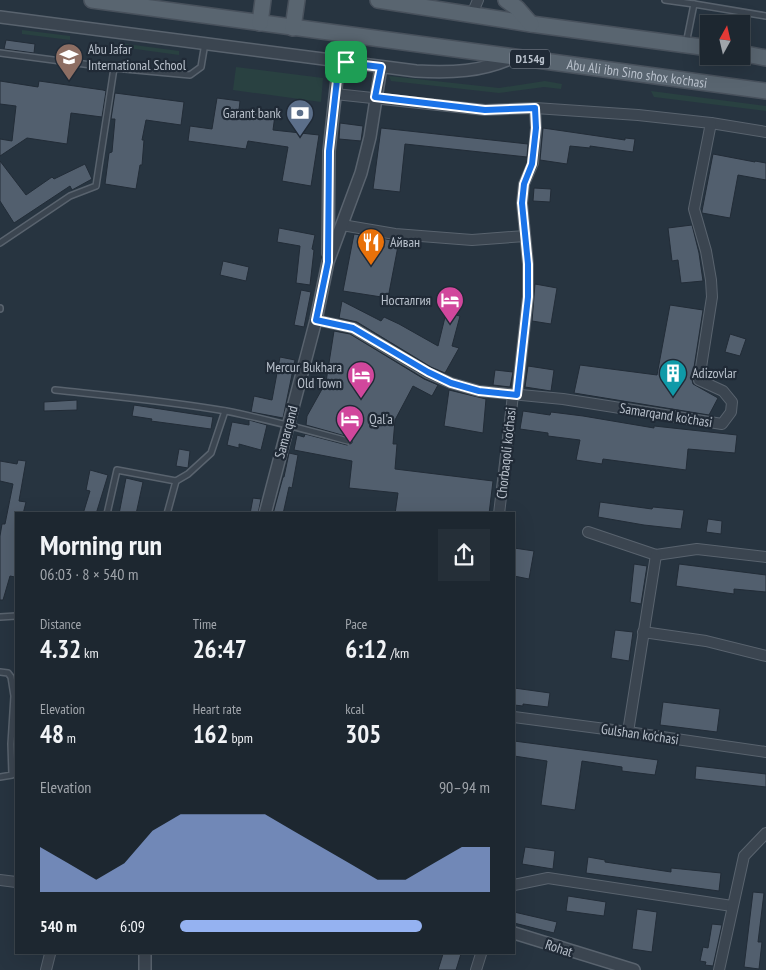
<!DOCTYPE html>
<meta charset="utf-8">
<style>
:root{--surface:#1d2730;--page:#252f38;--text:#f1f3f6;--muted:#a0a5ab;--line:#3b444c;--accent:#95b2f1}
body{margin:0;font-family:"PT Sans Narrow",sans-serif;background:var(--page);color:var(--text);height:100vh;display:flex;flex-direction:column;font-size:19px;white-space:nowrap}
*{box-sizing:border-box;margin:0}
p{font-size:16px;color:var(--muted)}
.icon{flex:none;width:28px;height:28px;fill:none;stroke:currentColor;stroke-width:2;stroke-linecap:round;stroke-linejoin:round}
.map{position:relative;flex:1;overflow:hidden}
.details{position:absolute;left:15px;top:512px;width:500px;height:442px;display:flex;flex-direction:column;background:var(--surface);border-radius:0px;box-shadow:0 5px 20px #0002,0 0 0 1px var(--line)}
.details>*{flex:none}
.needle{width:32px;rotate:8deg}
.buttons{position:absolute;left:700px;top:15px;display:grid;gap:10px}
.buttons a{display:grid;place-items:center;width:50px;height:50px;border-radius:0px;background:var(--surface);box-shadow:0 5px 20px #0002,0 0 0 1px var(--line);font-size:25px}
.pin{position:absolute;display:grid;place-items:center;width:42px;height:42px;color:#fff;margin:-21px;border-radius:10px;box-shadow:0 2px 8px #0006}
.round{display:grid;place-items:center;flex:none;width:52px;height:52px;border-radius:0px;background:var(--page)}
.summary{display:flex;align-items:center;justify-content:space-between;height:85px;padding:0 25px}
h1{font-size:28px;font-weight:600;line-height:38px}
.stats{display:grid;grid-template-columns:repeat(3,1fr);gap:8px;height:85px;padding:5px 25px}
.stats div{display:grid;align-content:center}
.stats b{font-size:25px;font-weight:600}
.stats small{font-size:14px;font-weight:400}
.stats p{font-size:14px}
.chart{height:140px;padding:10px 25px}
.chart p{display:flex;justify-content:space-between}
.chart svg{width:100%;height:90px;margin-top:5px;fill:var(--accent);opacity:.7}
ul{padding:0 25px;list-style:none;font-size:16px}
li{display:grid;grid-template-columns:80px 60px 1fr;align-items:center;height:38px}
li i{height:12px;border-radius:6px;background:var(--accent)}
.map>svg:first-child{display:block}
.green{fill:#294141}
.building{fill:#525f6e;stroke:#222c37}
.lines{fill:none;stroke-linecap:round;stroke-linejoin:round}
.service-casing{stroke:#59636e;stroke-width:8}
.minor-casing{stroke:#59636e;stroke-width:12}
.tertiary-casing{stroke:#59636e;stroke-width:14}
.primary-casing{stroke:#48515c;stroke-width:18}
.service{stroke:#3b4550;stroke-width:5}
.minor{stroke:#3b4550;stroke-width:10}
.tertiary{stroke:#3b4550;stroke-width:11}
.primary{stroke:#596570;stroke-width:15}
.route-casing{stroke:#fff;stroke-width:10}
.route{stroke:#1a73e8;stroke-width:6}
.labels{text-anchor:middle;stroke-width:4.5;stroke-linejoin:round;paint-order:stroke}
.shield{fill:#202a36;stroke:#8a939e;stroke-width:1}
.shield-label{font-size:12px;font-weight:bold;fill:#b8c0cb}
.poi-label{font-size:14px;fill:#b8c0cb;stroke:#202a36;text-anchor:start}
.street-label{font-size:14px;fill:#b8c0cb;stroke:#202a36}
</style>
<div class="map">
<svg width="766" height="970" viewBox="0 0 766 970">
<rect width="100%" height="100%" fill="#273440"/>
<g class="green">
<path d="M22,30L70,36V40L22,34Z"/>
<path d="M119,43L179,51V55L121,47Z"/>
<path d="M236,67L323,78L321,102L233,90Z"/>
<path d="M389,76L499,88L545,81L562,84L561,89L544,87L499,93L391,81Z"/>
<path d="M651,91L766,106V111L654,97Z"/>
</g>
<g class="building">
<path d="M6,40L35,44L34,53L4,49Z"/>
<path d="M0,81L38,87L39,81L103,90L106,91L102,117L71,113L67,144L27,138L0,156V139L12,141L16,106L0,104Z"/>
<path d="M115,93L184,102L181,125L146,120L142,140H144L142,165H140L136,189L105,184L109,153L112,152L115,119H111Z"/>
<path d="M217,98L240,101L239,110L275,115L273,130L319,135L311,186L282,181L288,147L248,141L246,149L188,141L190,126L212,129Z"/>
<path d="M340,123L363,126L361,141L339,139Z"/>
<path d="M381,128L528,144L527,157L405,144L400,192L373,189Z"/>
<path d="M543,128L625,140V138L635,139L633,152L590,146V148L570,146L567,164L540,160Z"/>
<path d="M713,154L755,162V161L766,163V180L738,175L730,218L702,213V211Z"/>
<path d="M0,161L26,195L52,177L54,179L85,164L92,179L72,190L70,186L14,223L0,201Z"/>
<path d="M534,188L551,189L550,202L533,201Z"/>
<path d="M692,225L699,253L703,281L681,283L678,260L672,261L668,228Z"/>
<path d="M279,228L315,235L312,249L314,250L310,285L296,283L300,246L277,242Z"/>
<path d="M354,234L399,241L388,298L343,291Z"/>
<path d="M223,261L249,267L246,281L220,275Z"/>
<path d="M535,284L557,288L551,324L532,321Z"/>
<path d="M301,290L311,292L304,327L294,325Z"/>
<path d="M342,301L381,321L384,317L399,324L438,346L446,313L460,316L452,346L459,348L445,373L431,367L357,322L339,318Z"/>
<path d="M670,305L703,310L692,380L693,384L718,398L709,415L574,393L580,365L657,375Z"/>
<path d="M334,331L350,334L424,379L438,385L432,396L413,386L395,420L393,444H397L395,469L493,481L489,514H395L398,493L349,488L352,461L294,450L297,435L304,437L305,434L347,445L352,443V439L349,437L306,425L307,416L326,382Z"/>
<path d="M730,334L746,339L740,356L725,352Z"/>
<path d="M280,357L295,360L283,418L251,412L254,396L272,400Z"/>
<path d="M528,366L554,370L551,391L525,387Z"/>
<path d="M495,370L513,372L510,387L493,385Z"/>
<path d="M449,390L486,399L483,433L444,426Z"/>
<path d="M77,400V410L44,411V402Z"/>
<path d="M134,405L213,417L211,429L151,421L152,419L132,416Z"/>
<path d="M523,411L550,415L551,412L583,416L654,428V426L737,435L735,453L688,449L686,470L603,459L602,464L576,460L580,440L548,436V433L520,429Z"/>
<path d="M249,420L267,425L261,450L239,444V448L227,445L232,422L249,425Z"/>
<path d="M179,449L190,451L188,468L176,466Z"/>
<path d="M289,453L298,455L292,488L289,487L283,514H273L283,477H284Z"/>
<path d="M18,460L26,461L19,501L26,502L23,514H16V568L15,577L10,576L3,600H0V536L2,524H5L13,484L0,481V461L17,464Z"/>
<path d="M90,470L108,475L96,514H83L90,491L86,490Z"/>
<path d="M126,478L143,482L136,514H119Z"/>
<path d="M253,498L261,499L258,514H250Z"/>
<path d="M600,502L652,509L653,507L684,510L681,529L644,525L598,517Z"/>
<path d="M708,519L722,521L721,534L706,532Z"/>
<path d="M514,548L534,551L529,579L514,576Z"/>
<path d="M634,564L647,566L641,604L630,602Z"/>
<path d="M679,564L766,575V592L734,589V594L676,586Z"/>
<path d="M615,630L633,632L629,661L611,658Z"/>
<path d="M514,688L550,693L548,707L523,704V706L514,705Z"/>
<path d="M663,702L720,709L717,732L660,725Z"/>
<path d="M514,741L658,760L655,775L622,771V767L582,761L575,810L541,805L547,761L514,756Z"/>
<path d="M696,766L766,774V787L695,779Z"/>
<path d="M525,847L555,851L553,869L522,864Z"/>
<path d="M588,857L605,860V862L671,872V868L721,873L719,891L586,873Z"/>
<path d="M753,892L764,893L758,942H762L759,969L744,967Z"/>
<path d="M568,896L606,902L604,916L566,911Z"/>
<path d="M637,909L657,912L652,952L632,949Z"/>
<path d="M514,912L557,922L554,933L514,923Z"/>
<path d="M712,924L722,925L713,966L705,965L706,962L700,961L703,947L708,948Z"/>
<path d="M443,954H461L456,970H438Z"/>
</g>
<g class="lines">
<g class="service-casing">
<g id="service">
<path d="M665,0L694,4"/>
<path d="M686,44L694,4L766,16"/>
<path d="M0,53L114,68L190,75L201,67L205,43"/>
<path d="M0,243L70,196L96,186L114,68"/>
<path d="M0,308V309"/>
<path d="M55,390C112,396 169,401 226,411C267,419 307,430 348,441"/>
<path d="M107,514L117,470L176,481"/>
<path d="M167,514L176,481L188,474L211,453L225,411"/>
<path d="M0,617L16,616"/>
<path d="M0,672L8,673L11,677L14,696L11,744L12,775L0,777"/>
</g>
</g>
<g class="minor-casing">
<g id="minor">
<path d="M472,14L478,0"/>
<path d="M335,94L485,110L535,108L536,128L533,163L524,184L522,203L528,264V297L517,395"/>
<path d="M711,123L766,132"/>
<path d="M342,225L395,234L472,240L525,236"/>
<path d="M316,320L353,328L428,373L451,383L479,391L563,399L722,424L731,412L732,402L723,391L699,380L712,297L711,280L706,251L694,209L711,123L638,115L535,108"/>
<path d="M499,514L513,395"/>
<path d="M588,532L656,555L697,549L766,557"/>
<path d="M643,632L706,641L766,656"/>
<path d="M514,717L628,732L766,752"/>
<path d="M628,732L656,555"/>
<path d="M0,880L16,882"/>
<path d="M514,885L548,878L732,906"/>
<path d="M46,970L50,954"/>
<path d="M476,970L481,954"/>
<path d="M719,970L744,856L766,833"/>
</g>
</g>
<g class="tertiary-casing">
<g id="tertiary">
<path d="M0,17L416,71C450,73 483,72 514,57"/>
<path d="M328,253L329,151L339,61"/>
<path d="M265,514L316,320L328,262L361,173L370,137L381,67"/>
<path d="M514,933L634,970"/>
<path d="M145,954V970"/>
</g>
</g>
<g class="primary-casing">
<g id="primary">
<path id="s1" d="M92,0L766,91"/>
<path d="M378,0L531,24L709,48"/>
<path d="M506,0L517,8L531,24"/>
<path d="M260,23L263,0"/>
<path d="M293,28L297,0"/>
<path d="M741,53L766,58"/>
</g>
</g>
<use href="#service" class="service"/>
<use href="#minor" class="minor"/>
<use href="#tertiary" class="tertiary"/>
<use href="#primary" class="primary"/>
</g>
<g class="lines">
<g class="route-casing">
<path id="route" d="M339,62L381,67L375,97L485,110L535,108L536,128L532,164L524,184L522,203L528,264V297L517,395L479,391L451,383L428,372L353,328L316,320L328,262L329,151Z"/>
</g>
<use href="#route" class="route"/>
</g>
<defs>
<g id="school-pin" transform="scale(1.4375)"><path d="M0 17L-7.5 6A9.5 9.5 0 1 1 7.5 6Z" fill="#8d6e63" stroke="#202a36"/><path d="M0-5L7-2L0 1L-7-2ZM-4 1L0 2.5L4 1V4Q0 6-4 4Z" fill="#fff"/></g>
<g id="bank-pin" transform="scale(1.4375)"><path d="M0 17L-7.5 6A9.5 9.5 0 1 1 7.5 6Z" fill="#5c6f8a" stroke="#202a36"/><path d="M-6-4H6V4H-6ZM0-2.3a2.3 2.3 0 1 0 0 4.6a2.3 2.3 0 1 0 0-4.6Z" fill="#fff"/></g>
<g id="restaurant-pin" transform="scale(1.4375)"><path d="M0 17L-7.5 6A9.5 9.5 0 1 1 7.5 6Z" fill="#e8710a" stroke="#202a36"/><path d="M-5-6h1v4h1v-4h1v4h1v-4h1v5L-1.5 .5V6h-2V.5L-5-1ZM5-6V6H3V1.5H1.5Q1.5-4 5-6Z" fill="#fff"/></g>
<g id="hotel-pin" transform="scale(1.4375)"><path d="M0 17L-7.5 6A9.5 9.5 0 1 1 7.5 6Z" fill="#d1479c" stroke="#202a36"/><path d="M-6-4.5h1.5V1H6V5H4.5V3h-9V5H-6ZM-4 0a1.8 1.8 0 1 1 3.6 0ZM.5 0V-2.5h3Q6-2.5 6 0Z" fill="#fff"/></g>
<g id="building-pin" transform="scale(1.4375)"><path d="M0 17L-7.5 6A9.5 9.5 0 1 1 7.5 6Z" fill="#0f9aa8" stroke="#202a36"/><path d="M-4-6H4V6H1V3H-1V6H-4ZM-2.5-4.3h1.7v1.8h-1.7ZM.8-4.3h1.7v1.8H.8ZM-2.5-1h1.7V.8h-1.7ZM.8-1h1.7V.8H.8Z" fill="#fff"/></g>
</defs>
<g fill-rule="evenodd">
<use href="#school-pin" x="69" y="57"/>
<use href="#bank-pin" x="300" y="113"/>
<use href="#restaurant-pin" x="371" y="242"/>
<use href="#hotel-pin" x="450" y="300"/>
<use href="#building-pin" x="673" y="373"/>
<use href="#hotel-pin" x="361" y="375"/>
<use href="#hotel-pin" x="350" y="419"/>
</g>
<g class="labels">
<rect class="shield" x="510" y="49.5" width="40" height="19" rx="4"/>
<g class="shield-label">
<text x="530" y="63">D154g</text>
</g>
<g class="poi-label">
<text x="88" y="54">Abu Jafar<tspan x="88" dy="16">International School</tspan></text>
<text x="281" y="118" text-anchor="end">Garant bank</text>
<text x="390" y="247">Айван</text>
<text x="431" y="305" text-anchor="end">Носталгия</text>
<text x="342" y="372" text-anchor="end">Mercur Bukhara<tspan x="342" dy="16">Old Town</tspan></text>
<text x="692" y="378">Adizovlar</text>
<text x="369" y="424">Qal'a</text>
</g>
<g class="street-label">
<text dy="5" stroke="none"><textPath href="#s1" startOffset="550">Abu Ali ibn Sino shox ko'chasi</textPath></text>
<text transform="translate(666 415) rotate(9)" y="5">Samarqand ko'chasi</text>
<text transform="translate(286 432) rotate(-75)" y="5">Samarqand</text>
<text transform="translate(506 453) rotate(-84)" y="5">Chorbaqoli ko'chasi</text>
<text transform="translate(640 734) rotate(8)" y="5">Gulshan ko'chasi</text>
<text transform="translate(559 948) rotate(18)" y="5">Rohat</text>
</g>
</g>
</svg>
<div class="buttons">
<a><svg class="needle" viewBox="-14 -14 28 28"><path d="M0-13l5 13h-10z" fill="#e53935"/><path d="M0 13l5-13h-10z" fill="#a0a5ab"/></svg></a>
</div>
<div class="pin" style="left:346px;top:62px;background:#1e9e55"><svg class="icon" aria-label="arrive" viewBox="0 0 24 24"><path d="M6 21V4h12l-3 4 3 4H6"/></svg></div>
<section class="details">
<div class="summary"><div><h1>Morning run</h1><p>06:03 · 8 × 540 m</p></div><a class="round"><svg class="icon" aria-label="share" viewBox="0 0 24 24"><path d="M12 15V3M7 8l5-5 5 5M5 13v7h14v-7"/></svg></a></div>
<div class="stats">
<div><p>Distance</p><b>4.32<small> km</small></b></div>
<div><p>Time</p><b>26:47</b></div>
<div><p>Pace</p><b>6:12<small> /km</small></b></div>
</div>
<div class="stats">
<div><p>Elevation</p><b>48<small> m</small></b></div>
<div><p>Heart rate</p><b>162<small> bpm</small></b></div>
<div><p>kcal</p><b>305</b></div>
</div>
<div class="chart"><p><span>Elevation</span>90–94 m</p>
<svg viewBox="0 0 160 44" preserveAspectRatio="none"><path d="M0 44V22L10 30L20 38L30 30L40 14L50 6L60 6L70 6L80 6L90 14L100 22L110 30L120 38L130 38L140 30L150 22L160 22V44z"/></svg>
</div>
<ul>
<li><b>540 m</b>6:09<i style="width:78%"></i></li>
</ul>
</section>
</div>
